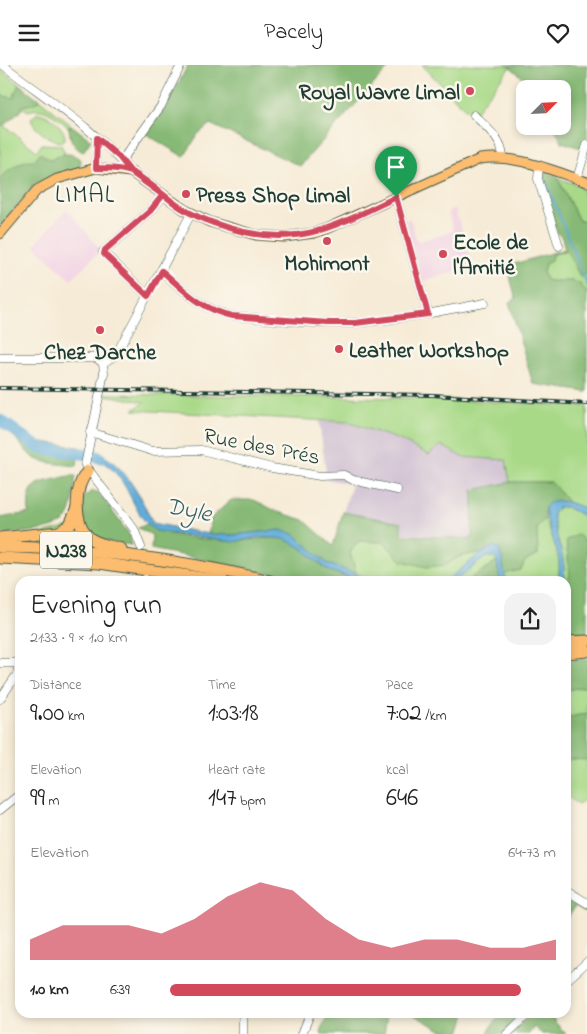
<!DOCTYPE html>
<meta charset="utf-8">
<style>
:root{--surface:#fff;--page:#f2f2f2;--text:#222;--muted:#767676;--accent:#d1495b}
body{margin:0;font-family:"Indie Flower",sans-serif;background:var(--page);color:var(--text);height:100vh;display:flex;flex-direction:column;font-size:19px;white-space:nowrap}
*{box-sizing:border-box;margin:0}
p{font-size:16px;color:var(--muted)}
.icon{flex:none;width:28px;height:28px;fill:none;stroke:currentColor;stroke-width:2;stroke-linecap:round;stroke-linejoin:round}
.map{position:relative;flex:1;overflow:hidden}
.drawer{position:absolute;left:15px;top:511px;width:556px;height:442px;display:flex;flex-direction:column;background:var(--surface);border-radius:15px;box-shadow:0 2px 8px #0003}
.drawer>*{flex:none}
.needle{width:32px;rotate:66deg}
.buttons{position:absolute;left:516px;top:15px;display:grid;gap:10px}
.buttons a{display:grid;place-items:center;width:55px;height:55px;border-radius:10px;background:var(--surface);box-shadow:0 2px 8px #0003;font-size:25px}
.pin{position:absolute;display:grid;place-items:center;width:42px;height:42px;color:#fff;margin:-51px -21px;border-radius:50% 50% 50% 0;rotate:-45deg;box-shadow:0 0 5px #0007}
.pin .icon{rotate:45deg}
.round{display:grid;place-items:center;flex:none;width:52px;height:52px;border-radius:15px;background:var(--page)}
.summary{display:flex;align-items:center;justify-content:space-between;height:85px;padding:0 15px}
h1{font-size:28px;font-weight:600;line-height:38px}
.stats{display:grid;grid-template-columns:repeat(3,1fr);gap:8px;height:85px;padding:5px 15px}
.stats div{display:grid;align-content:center}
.stats b{font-size:25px;font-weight:600}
.stats small{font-size:14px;font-weight:400}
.stats p{font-size:14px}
.chart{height:140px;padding:10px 15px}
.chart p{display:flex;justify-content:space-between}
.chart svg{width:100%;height:90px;margin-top:5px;fill:var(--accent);opacity:.7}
ul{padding:0 15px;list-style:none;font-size:16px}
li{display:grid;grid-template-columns:80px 60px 1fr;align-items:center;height:38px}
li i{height:12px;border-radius:6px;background:var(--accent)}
header{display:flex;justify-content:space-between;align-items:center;height:65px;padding:0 15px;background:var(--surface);font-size:22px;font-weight:600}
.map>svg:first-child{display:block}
.built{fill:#f1d0e3}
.industrial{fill:#cebed1}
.green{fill:#a8d987;stroke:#648b5e}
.forest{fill:#86b974;stroke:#527b54}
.water{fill:#61abd9;stroke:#407486}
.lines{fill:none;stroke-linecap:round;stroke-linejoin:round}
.stream{stroke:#61abd9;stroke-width:2}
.river{stroke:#61abd9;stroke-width:12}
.minor-casing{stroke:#3f574c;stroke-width:9}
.major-casing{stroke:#3f574c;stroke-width:11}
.highway-casing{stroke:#3f574c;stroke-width:13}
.minor{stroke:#fff;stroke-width:8}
.major{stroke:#fcbd6f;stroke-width:9}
.highway{stroke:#fcbd6f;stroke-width:11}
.rail-casing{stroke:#1f3d34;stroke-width:4}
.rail{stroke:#fbf7ec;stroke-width:2;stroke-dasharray:5.5;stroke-linecap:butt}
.route-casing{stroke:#fff;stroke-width:10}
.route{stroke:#d1495b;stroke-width:6}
.poi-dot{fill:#d1495b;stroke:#fbf7ec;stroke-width:2}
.labels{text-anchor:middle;stroke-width:5;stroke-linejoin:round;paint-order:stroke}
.shield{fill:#fbf7ec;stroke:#61756b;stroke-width:1}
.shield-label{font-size:21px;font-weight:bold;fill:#1f3d34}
.poi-label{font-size:22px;font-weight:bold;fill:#1f3d34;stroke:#fbf7ec;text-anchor:start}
.street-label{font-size:22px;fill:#1f3d34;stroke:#fbf7ec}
.water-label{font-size:24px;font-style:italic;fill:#335e66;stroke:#fbf7ec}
.quarter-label{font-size:25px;letter-spacing:1px;fill:#1f3d34;stroke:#fbf7ec}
</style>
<header><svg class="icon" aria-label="menu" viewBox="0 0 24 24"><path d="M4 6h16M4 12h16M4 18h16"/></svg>Pacely<svg class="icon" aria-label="heart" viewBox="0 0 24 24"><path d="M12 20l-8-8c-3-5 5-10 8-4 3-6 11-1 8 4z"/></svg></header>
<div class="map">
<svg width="587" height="969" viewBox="0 0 587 969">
<rect width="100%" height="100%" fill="#fbf7ec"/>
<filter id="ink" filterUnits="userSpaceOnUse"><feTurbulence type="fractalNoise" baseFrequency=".02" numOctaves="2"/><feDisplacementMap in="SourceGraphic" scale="10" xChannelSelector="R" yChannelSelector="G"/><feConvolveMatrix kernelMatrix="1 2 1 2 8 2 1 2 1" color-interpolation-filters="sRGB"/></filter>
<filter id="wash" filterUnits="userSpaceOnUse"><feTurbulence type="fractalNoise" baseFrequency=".0096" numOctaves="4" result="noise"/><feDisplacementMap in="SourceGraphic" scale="20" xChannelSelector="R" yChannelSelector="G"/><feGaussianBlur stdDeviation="1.12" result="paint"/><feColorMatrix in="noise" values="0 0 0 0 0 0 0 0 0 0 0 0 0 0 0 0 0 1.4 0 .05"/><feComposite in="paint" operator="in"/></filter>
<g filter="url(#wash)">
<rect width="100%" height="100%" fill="#f6ebd6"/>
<g class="built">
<path d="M67,144L101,185L70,215L34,180Z"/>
<path d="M455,144L473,202L423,216L406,155L410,154L417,177L453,166L448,146Z"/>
</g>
<path class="industrial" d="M319,356L348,357L400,375L429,389L441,380L462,392L506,395L510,417L473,425V474L401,470L400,458L343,447L352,419L327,414Z"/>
<g class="green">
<path d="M422,0H508L510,2L472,51Z"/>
<path d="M0,4L19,19L13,33L0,30Z"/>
<path d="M40,35L71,60L69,63C57,53 44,40 28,46L21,41L32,39Z"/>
<path d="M37,48C48,48 66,63 65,74L60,77C49,74 34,65 31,54Z"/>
<path d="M0,58L37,86L42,79L61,80L65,88L51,95H34L11,103L0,113Z"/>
<path d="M558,113L581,121L587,141V156H579Z"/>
<path d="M566,185L581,212L587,206V229L573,216L555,217L546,215L543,207L545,199L551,195L552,190Z"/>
<path d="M104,329L411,333L587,341V444L568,437L551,417H510L506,395L462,392L441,380L429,390L400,375L348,357L133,345L145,337L104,330Z"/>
<path d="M559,442H566L587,453V480L578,470L566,475L570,510L566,523C566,500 554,472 553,448Z"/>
<path d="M545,454C552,472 564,497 557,516H506L504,509L521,505L525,496L538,490L537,462Z"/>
<path d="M73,461H77L95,482L1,479Z"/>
<path d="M358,476L383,477L402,496L446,500L460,491L481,488L446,516H377L357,510L350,488Z"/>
<path d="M486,492H493L497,496L468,516H454Z"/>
<path d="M587,621V648L571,652L566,650V625Z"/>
<path d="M571,693L587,695V733L578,740L566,730V697Z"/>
</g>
<g class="forest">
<path d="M188,0H391L300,101L210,59L198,69L184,92L146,69L166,42Z"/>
<path d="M508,0H587V85L562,77L554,62L562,61L563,52L566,49L563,46L562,24H536Z"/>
<path d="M19,19L40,35L32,39L22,41V45L3,61L0,58V30L13,33Z"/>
<path d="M71,60L91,75L83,87C73,82 70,75 69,63Z"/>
<path d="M40,88L51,95C63,88 70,86 81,95L80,103L36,118L0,161V113C9,105 21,94 34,95Z"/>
<path d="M543,108L556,110L579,156H587V166L584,169L587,173V206L581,213L566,185L552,190L551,195L545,199L543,207L546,215C557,218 571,213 580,219C583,222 585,227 587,229V327L533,319L509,237L516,234L507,201L565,184L562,173L558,169L540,113Z"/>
<path d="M0,352L36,376L79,382L77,401C67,400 38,398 31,391C20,381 14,367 0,361Z"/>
<path d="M68,411H76C74,423 74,439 69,450C62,468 18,467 0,469V453L29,448C26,414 40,419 68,411Z"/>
<path d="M510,417H551L568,437L558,436L545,442V454L537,462L538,490L525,496L521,505L504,509L503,492L489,482L481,488L460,491L446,500L426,502L402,496L383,477L358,476L350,488L357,510L328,499L294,469L280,465L231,470L208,469L211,453L231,435H254L278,447L304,455L333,481L343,447L401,458V470L472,474L473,425Z"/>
<path d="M93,426L98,427L129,469L132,480C98,477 78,472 83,433Z"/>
<path d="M147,459C156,471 215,476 232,476C248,476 264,472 281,473C299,475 313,496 328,505C337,510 350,513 360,516H296L245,503L151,484L152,470L138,463Z"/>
<path d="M578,469L587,480V568L566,570V523L570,510L566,475Z"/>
<path d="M497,496L500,516H468Z"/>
<path d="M587,594V621L566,625V595Z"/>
<path d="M587,648V695L571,694L566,697V650L571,652Z"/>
<path d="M566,828L587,841V848L575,841L566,855Z"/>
<path d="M329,949H387L384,969H321L322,962Z"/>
<path d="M412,949H466L460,968L441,965Z"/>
<path d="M500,949H525L505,969H487Z"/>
<path d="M531,949H553L554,956L566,969H542L534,962L529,969H510Z"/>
</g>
<g class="water">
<path d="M91,387C121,390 142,435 153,458L208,469L231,470L280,465L294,469L328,499L377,516H360L329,506L300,482L284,474L260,472L233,477L156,466C128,449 131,403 90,392Z"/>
<path d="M558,436L568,437L587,444V453L566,442H559L553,448C554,471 567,492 564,516H557C566,493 546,466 545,442L549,438Z"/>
<path d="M495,481L500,484L506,516H500L497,496L493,492H486L454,516H446L481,488Z"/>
</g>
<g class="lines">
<path class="stream" d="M545,114L587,220"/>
<path class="river" d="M0,355L39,383L94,390L100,393"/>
</g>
</g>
<g filter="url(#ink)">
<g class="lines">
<g class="minor-casing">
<g id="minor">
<path d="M3,0C44,32 99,67 131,107"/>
<path d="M474,50C486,62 502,74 503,92"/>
<path d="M122,95L161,41L181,0"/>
<path d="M539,102L538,114L559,181"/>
<path d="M96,103L97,73"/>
<path d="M577,114L587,80"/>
<path d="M396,132L428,249"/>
<path d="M161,206C184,225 202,245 232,251C272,254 313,260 354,258C398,255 442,246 485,238"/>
<path d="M148,231L103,187L150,146L163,131"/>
<path d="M0,293H96L103,298"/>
<path d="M103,298L104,308L85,400L134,464L141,482"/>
<path d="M103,298L113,292L120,282L191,149"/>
<path d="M90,367L152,386L201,385L272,403L320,411L344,410L353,415L397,425"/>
<path d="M145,514L146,516"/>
<path d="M0,598H20"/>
<path d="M0,634L18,608V598"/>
<path d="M0,745L20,729"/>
<path d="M566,825L587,838"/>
<path d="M566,916L587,897"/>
<path d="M243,969V949"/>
<path d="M302,969L310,949"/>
<path d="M507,969L528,949"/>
</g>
</g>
<g class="major-casing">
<path id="major" d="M0,169L37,125L57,114L96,103L131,107L185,145L210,157L256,170L284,172L314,168L328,163L480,94C516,89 553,106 587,117"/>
</g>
<g class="highway-casing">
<g id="highway">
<path d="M88,406C73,422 73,460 91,474C100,480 111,481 121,484"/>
<path d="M0,473L59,467L70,460L77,443"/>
<path d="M0,482C91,483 182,495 270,516"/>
<path d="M0,493L99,498L223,516"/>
<path d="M566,577L587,576"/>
<path d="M566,588L587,586"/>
</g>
</g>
<use href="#minor" class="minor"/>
<use href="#major" class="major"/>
<use href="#highway" class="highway"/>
<g class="rail-casing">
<path id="rail" d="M0,323L432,330L587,339"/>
</g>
<use href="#rail" class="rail"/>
</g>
</g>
<g class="lines" filter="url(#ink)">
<g class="route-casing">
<path id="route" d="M396,132C336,161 298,184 229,163C212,158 195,152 180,142C167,134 143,111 131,107C121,103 107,103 96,103L97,73L119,92L131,107L163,130L150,146L105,185L104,189L148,231L162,206C184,225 202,245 232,251L328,258H355L428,249L396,132"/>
</g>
<use href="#route" class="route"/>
</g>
<g class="poi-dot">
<circle cx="470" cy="26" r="5"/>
<circle cx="186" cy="129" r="5"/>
<circle cx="327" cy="176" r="5"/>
<circle cx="443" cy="189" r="5"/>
<circle cx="100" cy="265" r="5"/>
<circle cx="339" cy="284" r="5"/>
</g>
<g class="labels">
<rect class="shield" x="40" y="466.5" width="52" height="37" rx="4"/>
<g class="shield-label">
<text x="66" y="492">N238</text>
</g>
<g class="poi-label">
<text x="460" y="34" text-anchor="end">Royal Wavre Limal</text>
<text x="196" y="137">Press Shop Limal</text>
<text x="453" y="184">Ecole de<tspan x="453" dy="25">l'Amitié</tspan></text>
<text x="327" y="205" text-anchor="middle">Mohimont</text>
<text x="349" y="292">Leather Workshop</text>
<text x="100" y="294" text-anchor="middle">Chez Darche</text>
</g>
<g class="street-label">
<text transform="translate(262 380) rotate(11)" y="8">Rue des Prés</text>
</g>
<g class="water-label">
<text transform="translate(189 444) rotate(11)" y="8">Dyle</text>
</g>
<g class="quarter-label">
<text x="85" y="137">LIMAL</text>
</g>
</g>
</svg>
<div class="buttons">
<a><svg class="needle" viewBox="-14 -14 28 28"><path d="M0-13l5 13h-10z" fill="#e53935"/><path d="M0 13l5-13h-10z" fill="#767676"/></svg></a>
</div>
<div class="pin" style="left:396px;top:132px;background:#1e9e55"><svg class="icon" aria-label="arrive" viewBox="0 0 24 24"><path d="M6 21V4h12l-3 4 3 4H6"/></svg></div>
<section class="drawer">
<div class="summary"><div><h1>Evening run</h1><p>21:33 · 9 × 1.0 km</p></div><a class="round"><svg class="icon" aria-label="share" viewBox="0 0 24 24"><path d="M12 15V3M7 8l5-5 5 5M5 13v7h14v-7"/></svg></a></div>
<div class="stats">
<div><p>Distance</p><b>9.00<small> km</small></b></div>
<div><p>Time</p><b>1:03:18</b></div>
<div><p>Pace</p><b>7:02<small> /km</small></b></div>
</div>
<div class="stats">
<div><p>Elevation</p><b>99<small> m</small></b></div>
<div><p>Heart rate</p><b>147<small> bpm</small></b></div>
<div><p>kcal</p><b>646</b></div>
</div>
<div class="chart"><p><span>Elevation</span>64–73 m</p>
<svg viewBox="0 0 160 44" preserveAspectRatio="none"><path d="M0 44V34L10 27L20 27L30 27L40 31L50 24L60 13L70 6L80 10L90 24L100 34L110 38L120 34L130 34L140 38L150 38L160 34V44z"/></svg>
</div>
<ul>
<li><b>1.0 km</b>6:39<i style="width:91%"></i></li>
</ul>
</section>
</div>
